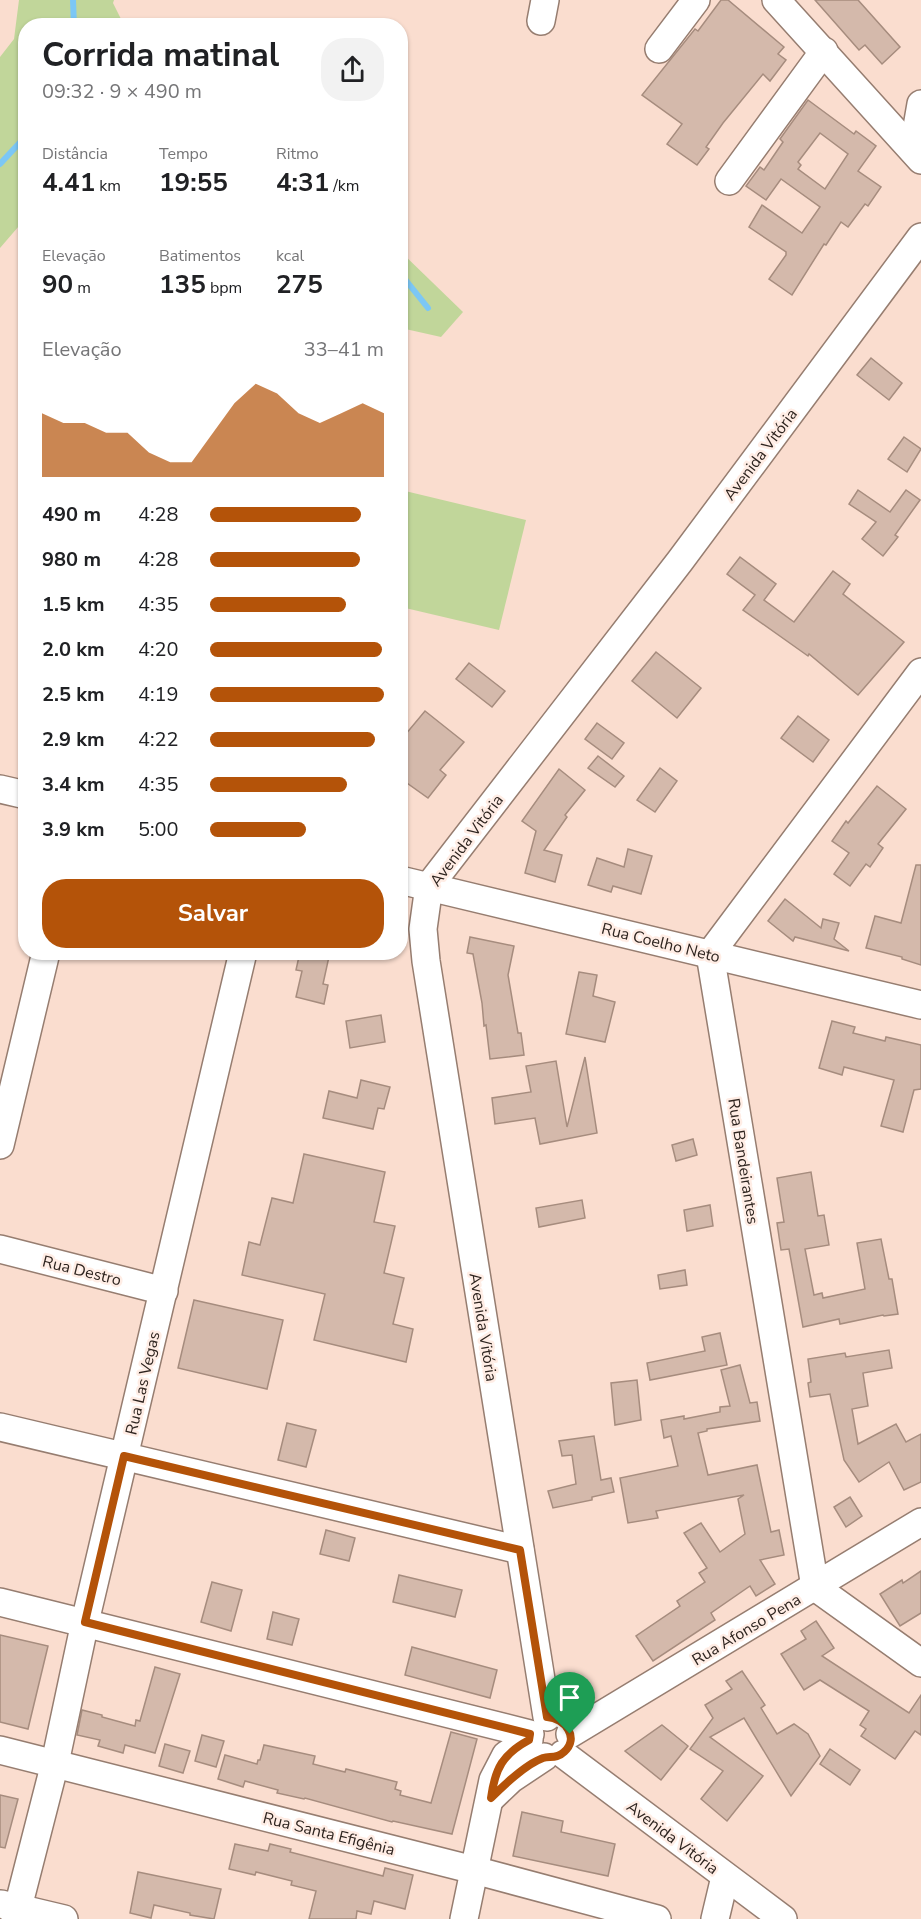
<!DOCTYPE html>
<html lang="pt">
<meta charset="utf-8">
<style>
:root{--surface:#fff;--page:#f2f2f2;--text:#202124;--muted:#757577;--accent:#b45309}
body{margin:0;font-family:"Nunito Sans",sans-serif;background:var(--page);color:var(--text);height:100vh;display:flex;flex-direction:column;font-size:22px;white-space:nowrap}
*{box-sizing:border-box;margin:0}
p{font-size:20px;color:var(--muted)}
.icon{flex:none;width:33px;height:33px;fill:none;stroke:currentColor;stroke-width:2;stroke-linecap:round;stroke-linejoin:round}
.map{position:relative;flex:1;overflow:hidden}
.panel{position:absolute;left:18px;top:18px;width:390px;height:942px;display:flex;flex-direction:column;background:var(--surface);border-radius:24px;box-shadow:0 2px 4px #0004}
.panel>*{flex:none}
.pin{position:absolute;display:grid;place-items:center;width:51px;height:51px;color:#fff;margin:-62px -26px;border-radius:50% 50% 50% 0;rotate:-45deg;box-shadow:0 0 6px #0007}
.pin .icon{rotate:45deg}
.round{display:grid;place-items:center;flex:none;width:63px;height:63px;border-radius:24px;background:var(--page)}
.overview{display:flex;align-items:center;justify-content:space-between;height:102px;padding:0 24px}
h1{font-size:33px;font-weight:700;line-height:45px}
.figures{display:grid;grid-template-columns:repeat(3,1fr);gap:9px;height:102px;padding:6px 24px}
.figures div{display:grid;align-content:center}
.figures b{font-size:26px;font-weight:700}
.figures small{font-size:16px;font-weight:400}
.figures p{font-size:16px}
.chart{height:168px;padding:12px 24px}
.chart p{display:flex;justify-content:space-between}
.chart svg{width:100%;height:108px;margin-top:6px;fill:var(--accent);opacity:.7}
.cta{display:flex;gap:12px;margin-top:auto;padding:12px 24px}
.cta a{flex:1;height:69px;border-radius:24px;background:var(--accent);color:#fff;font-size:24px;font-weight:700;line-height:69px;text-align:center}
ul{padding:0 24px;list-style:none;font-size:20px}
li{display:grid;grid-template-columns:96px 72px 1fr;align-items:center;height:45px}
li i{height:15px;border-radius:8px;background:var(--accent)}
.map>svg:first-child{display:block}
.green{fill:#c1d69a}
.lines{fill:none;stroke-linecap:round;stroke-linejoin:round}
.stream{stroke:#7cc7f5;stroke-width:6}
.building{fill:#d4b9ab;stroke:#a68c7e;stroke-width:1.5;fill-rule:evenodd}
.minor-casing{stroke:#967d70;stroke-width:30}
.minor{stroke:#fff;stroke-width:27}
.route-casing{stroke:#fff;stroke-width:12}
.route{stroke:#b45309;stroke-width:8}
.labels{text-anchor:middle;stroke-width:5;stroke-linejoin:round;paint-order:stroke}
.street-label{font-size:16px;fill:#2e241f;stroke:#ffede5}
</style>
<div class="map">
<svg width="921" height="1919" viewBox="0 0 921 1919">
<rect width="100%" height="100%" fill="#faddcf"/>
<g class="green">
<path d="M19,0H114L113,3L124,25L26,26L25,219L0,248V57L14,39Z"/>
<path d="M400,251L463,312L441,337L401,328Z"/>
<path d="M401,490L526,520L499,630L401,607Z"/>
</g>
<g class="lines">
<g class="stream">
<path d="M73,0L74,26"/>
<path d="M0,164L26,136"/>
<path d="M400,273L428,308"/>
</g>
</g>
<g class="building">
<path d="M721,0H728L784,47L778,54L786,60L770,81L763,74L723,123L706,147L709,149L697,165L667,144L682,124L642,95L695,29L698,31Z"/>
<path d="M815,0H858L900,47L882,64L865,45L859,50Z"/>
<path d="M808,100L854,134L856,131L876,146L858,171L881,187L868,206L865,204L848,227L841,222L826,245L824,244L792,295L769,279L786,255V252L749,227L762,205L802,233L820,207L781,179L766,200L746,186L760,167L764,170L783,142L780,139ZM820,133L848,154L825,189L798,169L801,165L798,162Z"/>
<path d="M871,358L902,383L889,400L857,375Z"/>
<path d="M904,437L921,449L907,472L888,459Z"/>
<path d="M858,490L890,512L906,490L920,500L895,535L898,537L883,556L862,539L876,522L849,504Z"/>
<path d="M740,557L776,584L764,600L794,622L833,571L850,584L843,594L904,642L858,695L809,654L808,656L743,610L755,595L727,574Z"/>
<path d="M656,652L701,688L677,718L632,681Z"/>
<path d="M469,663L505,691L492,707L456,679Z"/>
<path d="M425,711L464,742L440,770L446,775L428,798L400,778V741Z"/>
<path d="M798,716L829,740L813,762L781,738Z"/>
<path d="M597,723L624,743L612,759L585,739Z"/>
<path d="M598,756L624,776L615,787L588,768Z"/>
<path d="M660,768L677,781L655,812L637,800Z"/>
<path d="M559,769L585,790L565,815L567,817L544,850L562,855L555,882L525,873L536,831L522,821Z"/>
<path d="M877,786L906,809L878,844L883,848L870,867L866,864L850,886L834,874L849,853L832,841L846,821L848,823Z"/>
<path d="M628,849L652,856L641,894L613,886L611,892L588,885L597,858L624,867Z"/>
<path d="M916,865H921V965L902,959V957L866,948L875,916L901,923Z"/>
<path d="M785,899L821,928L823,919L839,923L834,939L849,951L795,937L793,941L768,921Z"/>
<path d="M470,937L514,946L508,975L518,1033H521L524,1055L490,1059L486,1025L484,1026L482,1003L473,954L467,953Z"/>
<path d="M300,952H330L323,984L328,985L324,1004L296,997L302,971L296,970Z"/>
<path d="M579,972L597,975L593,996L615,1002L605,1042L566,1034Z"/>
<path d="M381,1015L385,1042L350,1048L346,1021Z"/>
<path d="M832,1021L855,1027L853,1033L885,1041L886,1037L921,1045V1089L914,1090L903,1132L881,1126L894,1080L844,1067L842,1075L819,1068Z"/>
<path d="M585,1057L597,1133L540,1144L535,1118L495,1124L492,1098L531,1092L526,1066L556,1061L567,1127Z"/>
<path d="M361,1080L390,1087L384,1109L378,1108L373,1129L323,1118L329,1091L357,1098Z"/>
<path d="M693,1139L697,1155L676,1161L672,1145Z"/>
<path d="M304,1154L385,1172L374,1222L395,1226L384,1273L404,1278L393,1324L413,1329L406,1362L314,1340L325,1294L242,1275L249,1242L260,1245L272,1198L293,1203Z"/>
<path d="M811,1172L818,1216L824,1215L829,1245L805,1249L814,1295L822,1293L823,1298L865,1289L857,1243L881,1239L889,1279H892L898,1314L884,1316L883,1315L840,1324L839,1319L803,1327L789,1249L781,1250L777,1223L784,1222L777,1178Z"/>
<path d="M582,1200L585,1218L539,1227L536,1208Z"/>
<path d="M710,1205L713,1226L687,1231L684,1210Z"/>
<path d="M685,1270L687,1285L660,1289L658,1275Z"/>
<path d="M194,1300L283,1320L267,1389L178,1368Z"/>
<path d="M720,1333L727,1365L650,1380L647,1363L705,1351L702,1337Z"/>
<path d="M889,1350L892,1368L863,1373L868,1406L852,1409L858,1444L896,1424L906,1442L921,1434V1482L904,1490L889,1462L859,1482L844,1460L830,1394L810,1397L808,1383L811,1382L808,1359L845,1353L846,1357Z"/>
<path d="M740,1365L750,1403L757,1402L760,1421L707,1429V1431L698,1433L708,1475L757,1465L771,1532L779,1530L784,1555L760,1560L775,1584L756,1596L750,1586L711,1613L715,1620L653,1661L636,1636L680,1606L677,1601L705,1582L699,1573L707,1568L684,1533L701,1523L720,1552L745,1534L738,1499L744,1495L656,1511L658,1518L628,1523L620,1478L678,1466L671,1436L664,1438L661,1420L684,1416V1419L720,1412V1407L730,1406L721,1370Z"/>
<path d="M637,1380L641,1420L615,1425L611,1383Z"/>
<path d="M287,1423L316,1430L306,1467L278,1460Z"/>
<path d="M594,1436L601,1480L611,1478L614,1492L592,1497V1500L553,1508L548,1491L576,1484L572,1455L562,1456L559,1441Z"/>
<path d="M850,1497L862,1516L846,1527L834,1507Z"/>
<path d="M326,1530L355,1538L349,1561L320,1554Z"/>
<path d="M921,1571V1613L900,1626L880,1594L902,1580L903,1583Z"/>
<path d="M399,1575L462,1590L455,1617L393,1602Z"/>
<path d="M212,1582L242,1590L231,1631L201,1622Z"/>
<path d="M273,1612L299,1619L292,1645L267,1639Z"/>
<path d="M816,1621L834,1648L822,1656L909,1713L921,1695V1735L915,1731L895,1759L861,1736L866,1729L860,1725L869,1711L820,1680L804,1690L781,1654L806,1639L801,1631Z"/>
<path d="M0,1635L48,1646L28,1729L0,1722Z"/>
<path d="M412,1647L497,1670L490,1698L405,1675Z"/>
<path d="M155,1667L180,1674L155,1753L125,1745L123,1753L98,1746L100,1740L77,1735L82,1710L102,1715V1717L135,1726L136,1720L140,1721Z"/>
<path d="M742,1671L765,1705L761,1708L777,1734L794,1724L808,1734L820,1756L791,1796L744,1718L710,1737L763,1776L727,1821L701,1799L723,1771L690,1749L713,1718L705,1705L732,1689L726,1681Z"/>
<path d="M662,1725L688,1746L661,1780L625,1751Z"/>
<path d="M451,1732L477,1739L452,1834L393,1821L392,1822L305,1798L304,1799L277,1793L278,1790L245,1781L243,1787L218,1779L225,1755L257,1764L258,1760H260L264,1745L315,1756L313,1764L345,1772L346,1769L397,1782L395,1789L401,1791L400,1795L431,1803Z"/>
<path d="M202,1735L224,1741L216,1767L195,1761Z"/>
<path d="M165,1744L190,1751L183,1773L159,1766Z"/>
<path d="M830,1749L860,1770L850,1785L820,1764Z"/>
<path d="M0,1795L18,1799L5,1848L0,1847Z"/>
<path d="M522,1812L563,1821L561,1832L615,1844L608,1876L513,1856Z"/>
<path d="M235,1844L268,1851L270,1844L291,1849L290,1852L383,1876L385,1868L413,1875L405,1909L374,1901L371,1914L357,1911L356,1919H309L316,1891L291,1885L292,1881L256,1872L255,1875L229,1869Z"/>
<path d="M138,1872L221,1889L214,1919L190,1915V1913L154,1905L151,1918L130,1913Z"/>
</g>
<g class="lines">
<g class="minor-casing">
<g id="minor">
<path d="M776,0L921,160"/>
<path d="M541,21L545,0"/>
<path d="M659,49L696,0"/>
<path d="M913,150L921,104"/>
<path d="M729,181L824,51"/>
<path d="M921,672L710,954L815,1587L921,1663"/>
<path d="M0,789L26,795"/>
<path d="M400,880L921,1005"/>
<path d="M0,1145L46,952"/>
<path d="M0,1249L164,1291"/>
<path d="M0,1427L520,1550"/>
<path d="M0,1602L530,1734"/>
<path d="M547,1717L426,961L423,929L429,886L680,561L921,237"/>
<path d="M570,1734L921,1522"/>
<path d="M0,1750L474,1870L657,1919"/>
<path d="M563,1754L783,1919"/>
<path d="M491,1798L511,1779L544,1757"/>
<path d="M1,1904L64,1919"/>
<path d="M15,1919L55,1763L85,1622L243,952"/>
<path d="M464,1919L493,1780L506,1755L529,1740"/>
<path d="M715,1919L725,1877"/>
</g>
</g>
<use href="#minor" class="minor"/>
</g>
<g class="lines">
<g class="route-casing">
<path id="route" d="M124,1456L520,1550L547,1717C565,1718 580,1738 564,1752C557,1759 550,1756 543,1758C526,1764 503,1786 491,1798C495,1768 503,1754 529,1740L530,1734L85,1622Z"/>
</g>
<use href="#route" class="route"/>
</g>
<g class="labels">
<g class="street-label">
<text transform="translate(760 454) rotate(-53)" y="6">Avenida Vitória</text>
<text transform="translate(466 840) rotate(-53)" y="6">Avenida Vitória</text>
<text transform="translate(661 942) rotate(14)" y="6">Rua Coelho Neto</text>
<text transform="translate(744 1161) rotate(81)" y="6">Rua Bandeirantes</text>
<text transform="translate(82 1270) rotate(14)" y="6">Rua Destro</text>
<text transform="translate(484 1327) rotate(81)" y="6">Avenida Vitória</text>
<text transform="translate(142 1383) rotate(-77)" y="6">Rua Las Vegas</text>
<text transform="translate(746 1629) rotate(-31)" y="6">Rua Afonso Pena</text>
<text transform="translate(329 1833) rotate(14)" y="6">Rua Santa Efigênia</text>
<text transform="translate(673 1837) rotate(37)" y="6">Avenida Vitória</text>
</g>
</g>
</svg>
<div class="pin" style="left:570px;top:1734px;background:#1e9e55"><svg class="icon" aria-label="arrive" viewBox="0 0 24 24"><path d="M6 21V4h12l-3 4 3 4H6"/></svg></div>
<section class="panel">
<div class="overview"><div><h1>Corrida matinal</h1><p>09:32 · 9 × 490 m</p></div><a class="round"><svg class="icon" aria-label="share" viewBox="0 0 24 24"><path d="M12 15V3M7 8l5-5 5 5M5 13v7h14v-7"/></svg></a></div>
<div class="figures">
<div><p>Distância</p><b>4.41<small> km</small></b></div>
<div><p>Tempo</p><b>19:55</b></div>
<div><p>Ritmo</p><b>4:31<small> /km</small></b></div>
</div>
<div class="figures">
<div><p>Elevação</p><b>90<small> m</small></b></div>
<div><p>Batimentos</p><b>135<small> bpm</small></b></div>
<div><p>kcal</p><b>275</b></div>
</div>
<div class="chart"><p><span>Elevação</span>33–41 m</p>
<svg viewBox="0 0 160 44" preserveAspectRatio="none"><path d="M0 44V18L10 22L20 22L30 26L40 26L50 34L60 38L70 38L80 26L90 14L100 6L110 10L120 18L130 22L140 18L150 14L160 18V44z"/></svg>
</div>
<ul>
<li><b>490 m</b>4:28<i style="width:87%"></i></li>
<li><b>980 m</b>4:28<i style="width:86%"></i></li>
<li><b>1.5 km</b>4:35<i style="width:78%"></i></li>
<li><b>2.0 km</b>4:20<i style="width:99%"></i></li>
<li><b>2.5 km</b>4:19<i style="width:100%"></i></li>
<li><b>2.9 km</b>4:22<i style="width:95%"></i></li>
<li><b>3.4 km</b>4:35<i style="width:79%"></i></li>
<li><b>3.9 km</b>5:00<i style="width:55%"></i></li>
</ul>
<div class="cta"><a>Salvar</a></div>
</section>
</div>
